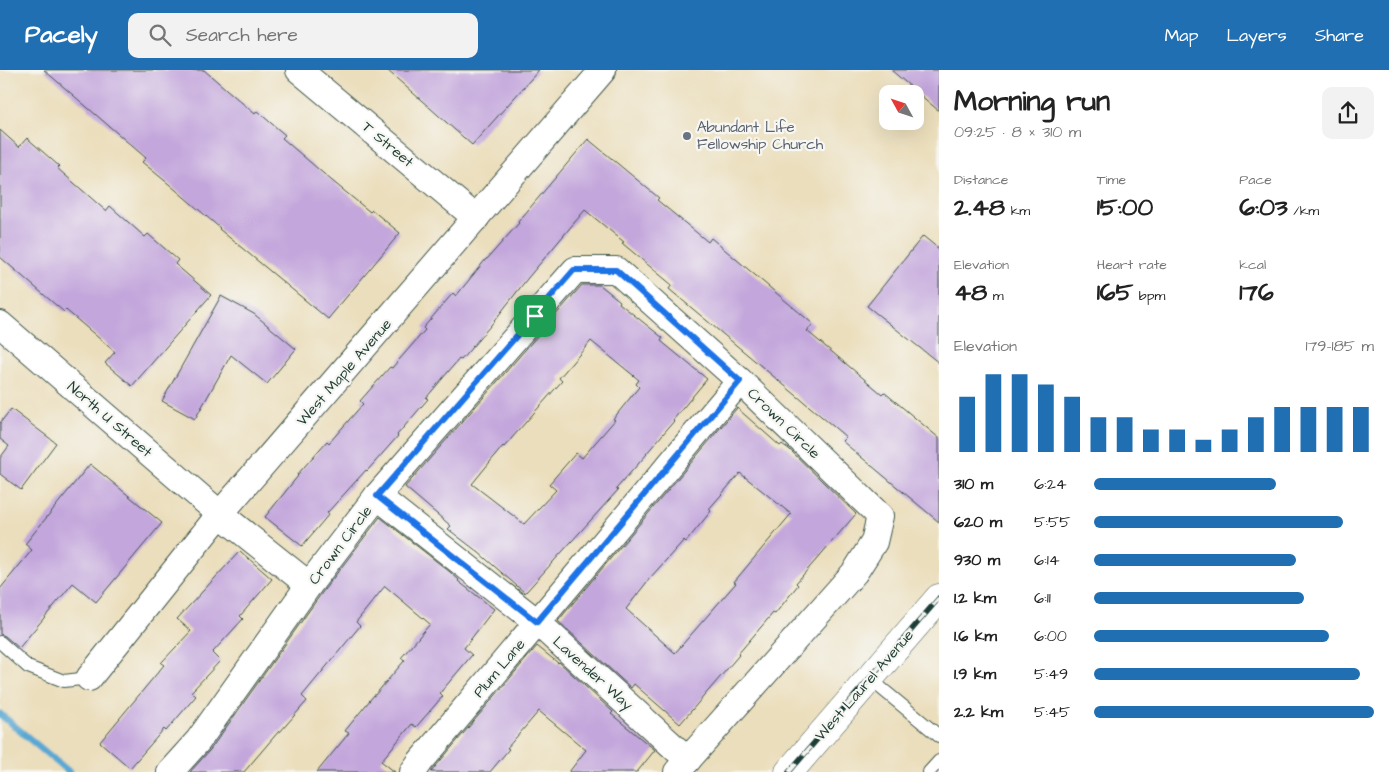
<!DOCTYPE html>
<meta charset="utf-8">
<style>
:root{--surface:#fff;--page:#f2f2f2;--text:#222;--muted:#767676;--accent:#1f6fb2}
body{margin:0;font-family:"Architects Daughter",sans-serif;background:var(--page);color:var(--text);height:100vh;display:flex;flex-direction:column;font-size:19px;white-space:nowrap}
*{box-sizing:border-box;margin:0}
p{font-size:16px;color:var(--muted)}
.icon{flex:none;width:28px;height:28px;fill:none;stroke:currentColor;stroke-width:2;stroke-linecap:round;stroke-linejoin:round}
.map{position:relative;flex:1;overflow:hidden}
.details{display:flex;flex-direction:column;background:var(--surface);width:450px}
.details>*{flex:none}
.needle{width:32px;rotate:310deg}
.buttons{position:absolute;left:879px;top:15px;display:grid;gap:10px}
.buttons a{display:grid;place-items:center;width:45px;height:45px;border-radius:10px;background:var(--surface);box-shadow:0 5px 20px #0002;font-size:25px}
.pin{position:absolute;display:grid;place-items:center;width:42px;height:42px;color:#fff;margin:-21px;border-radius:10px;box-shadow:0 2px 8px #0006}
.round{display:grid;place-items:center;flex:none;width:52px;height:52px;border-radius:10px;background:var(--page)}
.head{display:flex;align-items:center;justify-content:space-between;height:85px;padding:0 15px}
h1{font-size:28px;font-weight:800;line-height:38px}
.stats{display:grid;grid-template-columns:repeat(3,1fr);gap:8px;height:85px;padding:5px 15px}
.stats div{display:grid;align-content:center}
.stats b{font-size:25px;font-weight:800}
.stats small{font-size:14px;font-weight:400}
.stats p{font-size:14px}
.chart{height:140px;padding:10px 15px}
.chart p{display:flex;justify-content:space-between}
.chart svg{width:100%;height:90px;margin-top:5px;stroke:var(--accent);stroke-width:6}
ul{padding:0 15px;list-style:none;font-size:16px}
li{display:grid;grid-template-columns:80px 60px 1fr;align-items:center;height:38px}
li i{height:12px;border-radius:6px;background:var(--accent)}
header{display:flex;align-items:center;gap:30px;box-sizing:border-box;height:70px;padding:0 25px;background:var(--accent);color:#fff}
header strong{font-size:24px}
nav{display:flex;gap:28px;margin-inline-start:auto;font-size:18px}
.search{width:350px;height:45px;background:var(--page);display:flex;align-items:center;gap:12px;box-sizing:border-box;padding:0 18px;border-radius:10px;color:var(--muted);font-size:19px}
main{display:flex;flex:1;min-height:0}
.map>svg:first-child{display:block}
.lines{fill:none;stroke-linecap:round;stroke-linejoin:round}
.stream{stroke:#59a8d3;stroke-width:7}
.building{fill:#c3a6dc;fill-rule:evenodd}
.service-casing{stroke:#3e5548;stroke-width:14}
.minor-casing{stroke:#3e5548;stroke-width:28}
.tertiary-casing{stroke:#3e5548;stroke-width:29}
.service{stroke:#fff;stroke-width:12}
.minor{stroke:#fff;stroke-width:26}
.tertiary{stroke:#fff;stroke-width:28}
.rail-casing{stroke:#1f3d34;stroke-width:5.5}
.rail{stroke:#f6f6f2;stroke-width:4;stroke-dasharray:11;stroke-linecap:butt}
.route-casing{stroke:#fff;stroke-width:10}
.route{stroke:#1a73e8;stroke-width:6}
.worship-dot{fill:#6b7280;stroke:#f6f6f2;stroke-width:2}
.labels{text-anchor:middle;stroke-width:4.5;stroke-linejoin:round;paint-order:stroke}
.worship-label{font-size:15px;fill:#5b616d;stroke:#f6f6f2;text-anchor:start}
.street-label{font-size:15px;fill:#1f3d34;stroke:#f6f6f2}
</style>
<header>
<strong>Pacely</strong>
<div class="search"><svg class="icon" aria-label="search" viewBox="0 0 24 24"><circle cx="10" cy="10" r="6"/><path d="M15 15l6 6"/></svg>Search here</div>
<nav><a>Map</a><a>Layers</a><a>Share</a></nav>
</header>
<main>
<div class="map">
<svg width="939" height="702" viewBox="0 0 939 702">
<rect width="100%" height="100%" fill="#f6f6f2"/>
<filter id="ink" filterUnits="userSpaceOnUse"><feTurbulence type="fractalNoise" baseFrequency=".02" numOctaves="2"/><feDisplacementMap in="SourceGraphic" scale="10" xChannelSelector="R" yChannelSelector="G"/><feConvolveMatrix kernelMatrix="1 2 1 2 8 2 1 2 1" color-interpolation-filters="sRGB"/></filter>
<filter id="wash" filterUnits="userSpaceOnUse"><feTurbulence type="fractalNoise" baseFrequency=".0096" numOctaves="4" result="noise"/><feDisplacementMap in="SourceGraphic" scale="20" xChannelSelector="R" yChannelSelector="G"/><feGaussianBlur stdDeviation="1.12" result="paint"/><feColorMatrix in="noise" values="0 0 0 0 0 0 0 0 0 0 0 0 0 0 0 0 0 1.4 0 .05"/><feComposite in="paint" operator="in"/></filter>
<g filter="url(#wash)">
<rect width="100%" height="100%" fill="#ebdebc"/>
<g class="lines">
<path class="stream" d="M0,644L69,702"/>
</g>
<g id="blocks">
<g class="building">
<path d="M44,0H204L255,44L257,41L285,65L282,68L331,110L370,142L372,140L400,163L328,249L219,159L220,158L170,115L142,92L146,88Z"/>
<path d="M387,0H539L472,75Z"/>
<path d="M891,0H939V41Z"/>
<path d="M0,60L19,77L27,68L59,96L57,98L106,141L110,136L145,167L148,164L178,190L175,194L211,225L132,316L105,293L115,282L66,240L64,242L0,187Z"/>
<path d="M588,69L659,128L657,130L708,172L711,168L813,254L807,261L882,324L884,322L939,368V452L842,371L846,367L669,219L672,215L622,173L624,172L585,140L527,209L491,255L461,290L459,289L426,328L428,329L397,365L398,366L367,401L366,400L327,443L329,444L302,476L265,447L298,406L297,405L327,371L329,373L363,334L360,331L390,297L392,298L425,260L423,258L453,223L456,226L486,189H487L519,153L518,152Z"/>
<path d="M923,166L939,179V293L867,236Z"/>
<path d="M582,215H600L620,231L619,233L663,268L661,271L707,309L673,350L674,351L646,384H647L616,419L618,420L525,523L478,482L448,459L451,456L405,417ZM591,271L639,310L636,314L639,317L613,349L615,350L582,388L576,383L549,414L556,420L524,454L472,414L503,376L504,377L562,311L559,308Z"/>
<path d="M221,226L254,244L296,279L267,314L231,285L195,349L162,331Z"/>
<path d="M737,338L780,376L782,374L789,379L856,444L796,513L798,515L775,544L773,543L738,584L739,585L680,654L634,614L631,618L558,551ZM740,403L791,444L734,512L736,513L675,583L626,539L650,508L684,470L686,472L711,441L709,439Z"/>
<path d="M11,339L56,373L21,420L0,404V388L9,376L0,369V353Z"/>
<path d="M90,394L162,453L96,532L73,513L19,578L5,566L0,564V519L32,480L25,474Z"/>
<path d="M380,447L450,502L459,510L458,511L494,539L464,578L472,585L440,623L443,626L416,657L412,654L381,691L395,702H317L349,663L345,661L374,625H375L405,590L401,588L430,554L385,516L356,552L360,556L302,626L307,631L280,662L279,661L244,702H190L210,680L321,524Z"/>
<path d="M240,481L272,509L240,546L243,549L212,583L220,591L191,622L196,626L166,661L164,659L130,698L100,672L164,595L161,593L191,561L177,549Z"/>
<path d="M537,576L558,593L559,592L613,642L611,644L655,680L637,702H569L586,680L539,641L507,678L509,679L490,702H431Z"/>
</g>
</g>
</g>
<g filter="url(#ink)">
<use href="#blocks" fill-opacity="0" stroke="#3e5548" stroke-width="1"/>
<g class="lines">
<g class="service-casing">
<g id="service">
<path d="M0,572L28,597L64,611L89,608"/>
<path d="M870,609L939,666"/>
<path d="M929,702L939,691"/>
</g>
</g>
<g class="minor-casing">
<g id="minor">
<path d="M299,0L476,148"/>
<path d="M0,254L220,444L309,515"/>
<path d="M377,426L537,552L688,690"/>
<path d="M89,608L220,444L603,0"/>
<path d="M170,702L198,671L309,515L377,426L575,200H616L740,311L880,446L874,472L855,502L677,702"/>
<path d="M413,702L420,692L740,311"/>
</g>
</g>
<g class="tertiary-casing">
<path id="tertiary" d="M789,702L939,528"/>
</g>
<use href="#service" class="service"/>
<use href="#minor" class="minor"/>
<use href="#tertiary" class="tertiary"/>
<g class="rail-casing">
<path id="rail" d="M789,702L939,528"/>
</g>
<use href="#rail" class="rail"/>
</g>
</g>
<g class="lines" filter="url(#ink)">
<g class="route-casing">
<path id="route" d="M574,200H616L740,311L537,552L377,426Z"/>
</g>
<use href="#route" class="route"/>
</g>
<circle class="worship-dot" cx="687" cy="66" r="5"/>
<g class="labels">
<g class="worship-label">
<text x="697" y="62">Abundant Life<tspan x="697" dy="17">Fellowship Church</tspan></text>
</g>
<g class="street-label">
<text transform="translate(388 74) rotate(40)" y="5">T Street</text>
<text transform="translate(344 302) rotate(-49)" y="5">West Maple Avenue</text>
<text transform="translate(110 349) rotate(41)" y="5">North U Street</text>
<text transform="translate(784 353) rotate(44)" y="5">Crown Circle</text>
<text transform="translate(340 475) rotate(-53)" y="5">Crown Circle</text>
<text transform="translate(499 598) rotate(-50)" y="5">Plum Lane</text>
<text transform="translate(593 603) rotate(42)" y="5">Lavender Way</text>
<text transform="translate(864 615) rotate(-49)" y="5">West Laurel Avenue</text>
</g>
</g>
</svg>
<div class="buttons">
<a><svg class="needle" viewBox="-14 -14 28 28"><path d="M0-13l5 13h-10z" fill="#e53935"/><path d="M0 13l5-13h-10z" fill="#767676"/></svg></a>
</div>
<div class="pin" style="left:535px;top:246px;background:#1e9e55"><svg class="icon" aria-label="arrive" viewBox="0 0 24 24"><path d="M6 21V4h12l-3 4 3 4H6"/></svg></div>
</div>
<section class="details">
<div class="head"><div><h1>Morning run</h1><p>09:25 · 8 × 310 m</p></div><a class="round"><svg class="icon" aria-label="share" viewBox="0 0 24 24"><path d="M12 15V3M7 8l5-5 5 5M5 13v7h14v-7"/></svg></a></div>
<div class="stats">
<div><p>Distance</p><b>2.48<small> km</small></b></div>
<div><p>Time</p><b>15:00</b></div>
<div><p>Pace</p><b>6:03<small> /km</small></b></div>
</div>
<div class="stats">
<div><p>Elevation</p><b>48<small> m</small></b></div>
<div><p>Heart rate</p><b>165<small> bpm</small></b></div>
<div><p>kcal</p><b>176</b></div>
</div>
<div class="chart"><p><span>Elevation</span>179–185 m</p>
<svg viewBox="0 0 160 44" preserveAspectRatio="none"><path d="M5 44V17M15 44V6M25 44V6M35 44V11M45 44V17M55 44V27M65 44V27M75 44V33M85 44V33M95 44V38M105 44V33M115 44V27M125 44V22M135 44V22M145 44V22M155 44V22"/></svg>
</div>
<ul>
<li><b>310 m</b>6:24<i style="width:65%"></i></li>
<li><b>620 m</b>5:55<i style="width:89%"></i></li>
<li><b>930 m</b>6:14<i style="width:72%"></i></li>
<li><b>1.2 km</b>6:11<i style="width:75%"></i></li>
<li><b>1.6 km</b>6:00<i style="width:84%"></i></li>
<li><b>1.9 km</b>5:49<i style="width:95%"></i></li>
<li><b>2.2 km</b>5:45<i style="width:100%"></i></li>
</ul>
</section>
</main>
